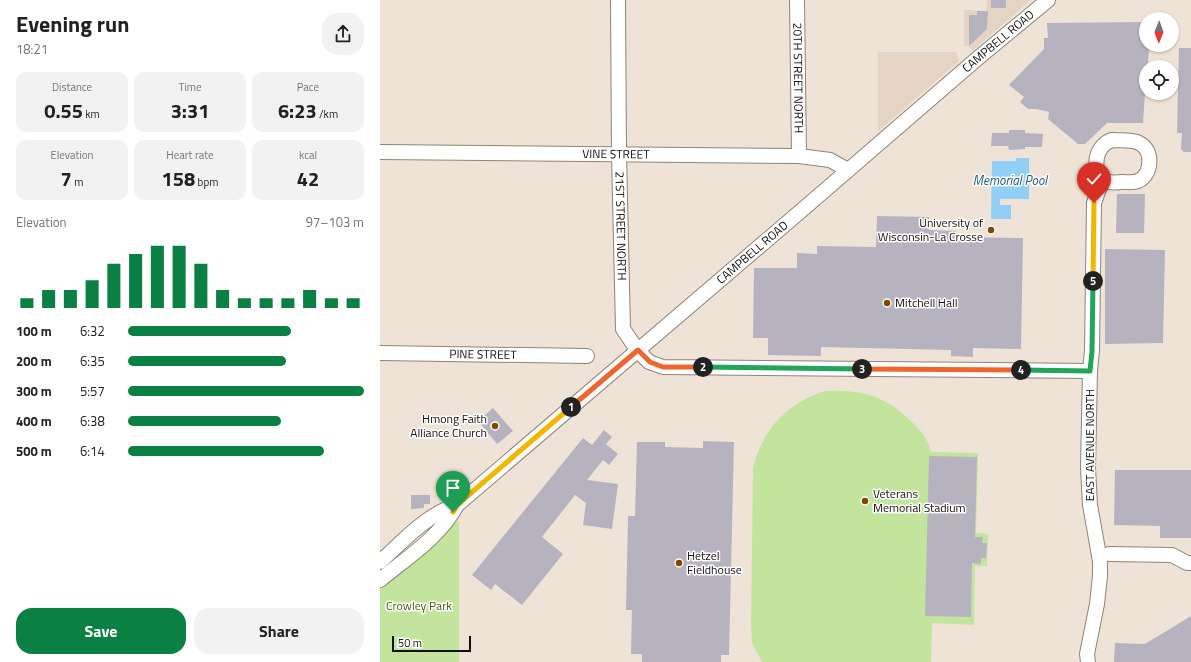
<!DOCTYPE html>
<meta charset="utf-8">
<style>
:root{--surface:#fff;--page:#f2f2f2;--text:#202124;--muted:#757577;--accent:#0b8043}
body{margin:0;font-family:"Titillium Web",sans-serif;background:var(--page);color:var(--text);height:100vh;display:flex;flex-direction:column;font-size:15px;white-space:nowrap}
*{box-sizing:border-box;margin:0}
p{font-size:13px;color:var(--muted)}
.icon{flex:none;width:22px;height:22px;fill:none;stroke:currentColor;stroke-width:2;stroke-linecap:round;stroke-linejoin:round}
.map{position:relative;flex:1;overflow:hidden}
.drawer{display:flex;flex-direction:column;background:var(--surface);width:380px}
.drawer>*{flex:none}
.needle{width:26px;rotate:181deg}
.fabs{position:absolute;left:759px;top:12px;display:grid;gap:8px}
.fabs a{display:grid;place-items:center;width:40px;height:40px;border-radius:50%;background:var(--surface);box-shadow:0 1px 3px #0004;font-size:20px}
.scale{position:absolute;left:12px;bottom:10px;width:79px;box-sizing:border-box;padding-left:4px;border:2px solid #130f0b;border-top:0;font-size:11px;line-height:14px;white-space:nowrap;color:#130f0b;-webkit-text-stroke:3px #fff;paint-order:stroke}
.pin{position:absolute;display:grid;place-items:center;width:34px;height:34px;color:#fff;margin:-41px -17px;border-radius:50% 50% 50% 0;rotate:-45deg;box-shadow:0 0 4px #0007}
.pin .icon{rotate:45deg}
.km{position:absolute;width:20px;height:20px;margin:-10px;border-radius:50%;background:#222;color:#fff;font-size:11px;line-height:20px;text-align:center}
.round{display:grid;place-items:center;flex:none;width:42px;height:42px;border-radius:16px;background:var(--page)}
.headline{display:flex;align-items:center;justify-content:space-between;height:68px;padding:0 16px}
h1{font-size:22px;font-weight:700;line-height:30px}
.figures{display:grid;grid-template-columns:repeat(3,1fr);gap:6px;height:68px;padding:4px 16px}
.figures div{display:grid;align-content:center;border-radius:10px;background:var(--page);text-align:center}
.figures b{font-size:20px;font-weight:700}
.figures small{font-size:11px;font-weight:400}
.figures p{font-size:11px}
.chart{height:112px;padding:8px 16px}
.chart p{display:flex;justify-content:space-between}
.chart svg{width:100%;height:72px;margin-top:4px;stroke:var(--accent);stroke-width:6}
.cta{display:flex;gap:8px;margin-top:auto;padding:8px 16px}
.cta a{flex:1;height:46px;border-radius:16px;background:var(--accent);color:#fff;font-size:16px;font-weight:700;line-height:46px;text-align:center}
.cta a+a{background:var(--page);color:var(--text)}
ul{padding:0 16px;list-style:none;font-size:13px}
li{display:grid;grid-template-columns:64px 48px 1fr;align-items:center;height:30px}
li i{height:10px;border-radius:5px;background:var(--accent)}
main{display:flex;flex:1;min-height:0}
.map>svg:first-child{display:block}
.commercial{fill:#e5d4c3}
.green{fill:#c2e49d}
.water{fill:#91cff6}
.building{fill:#b7b2c0}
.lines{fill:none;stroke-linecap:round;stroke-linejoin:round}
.minor-casing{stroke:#8f8479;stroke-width:16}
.minor{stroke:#fff;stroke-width:14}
.split-1-casing{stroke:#fff;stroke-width:8}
.split-2-casing{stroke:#fff;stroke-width:8}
.split-3-casing{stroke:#fff;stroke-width:8}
.split-4-casing{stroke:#fff;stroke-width:8}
.split-5-casing{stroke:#fff;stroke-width:8}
.split-6-casing{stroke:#fff;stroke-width:8}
.split-1{stroke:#f5b400;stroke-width:5}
.split-2{stroke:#f0652b;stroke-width:5}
.split-3{stroke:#22a559;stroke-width:5}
.split-4{stroke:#f0652b;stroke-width:5}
.split-5{stroke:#22a559;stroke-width:5}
.split-6{stroke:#f5b400;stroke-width:5}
.poi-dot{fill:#844705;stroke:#fff;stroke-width:1.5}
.labels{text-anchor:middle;stroke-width:3;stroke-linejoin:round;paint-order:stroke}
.street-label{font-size:12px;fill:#130f0b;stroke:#fff}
.poi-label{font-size:12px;fill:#130f0b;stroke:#fff;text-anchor:start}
.park-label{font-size:12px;fill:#3f5d0f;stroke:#fff}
.water-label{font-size:13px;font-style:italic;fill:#1c5879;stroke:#fff}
</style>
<main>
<section class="drawer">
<div class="headline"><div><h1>Evening run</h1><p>18:21</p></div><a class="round"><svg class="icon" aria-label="share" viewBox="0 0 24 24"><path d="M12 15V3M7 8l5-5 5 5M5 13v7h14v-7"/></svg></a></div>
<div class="figures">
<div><p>Distance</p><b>0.55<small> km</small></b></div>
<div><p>Time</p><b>3:31</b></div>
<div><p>Pace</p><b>6:23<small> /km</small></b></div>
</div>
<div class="figures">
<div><p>Elevation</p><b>7<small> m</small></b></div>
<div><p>Heart rate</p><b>158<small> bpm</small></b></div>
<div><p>kcal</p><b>42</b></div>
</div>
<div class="chart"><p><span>Elevation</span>97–103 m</p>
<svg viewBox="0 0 160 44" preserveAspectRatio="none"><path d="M5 44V38M15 44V33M25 44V33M35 44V27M45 44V17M55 44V11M65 44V6M75 44V6M85 44V17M95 44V33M105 44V38M115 44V38M125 44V38M135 44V33M145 44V38M155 44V38"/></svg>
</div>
<ul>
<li><b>100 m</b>6:32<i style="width:69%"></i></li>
<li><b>200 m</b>6:35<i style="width:67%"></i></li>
<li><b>300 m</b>5:57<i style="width:100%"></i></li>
<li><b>400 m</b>6:38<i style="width:65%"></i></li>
<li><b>500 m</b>6:14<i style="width:83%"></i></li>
</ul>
<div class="cta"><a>Save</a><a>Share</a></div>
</section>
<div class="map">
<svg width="811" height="662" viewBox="0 0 811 662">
<rect width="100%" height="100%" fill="#efe3d7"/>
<g class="commercial">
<path d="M607,0H651L592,51L588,46H584V10L606,11Z"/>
<path d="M498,52H576L579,61L498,131Z"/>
</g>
<g class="green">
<path d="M445,391C483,389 506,396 533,423C542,432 548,439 551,452L598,453L596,533L608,534L607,566H595L594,625L552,623L551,662H382L372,643L371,625L373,468C383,429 407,403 445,391Z"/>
<path d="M79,520V662H0V588Z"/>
</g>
<path class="water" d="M636,158H649V199H620V205H631V219H611L612,161H636Z"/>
<g class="building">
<rect x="611" y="0" width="15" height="8"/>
<path d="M597,11H608L607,29L589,46V15H597Z"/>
<path d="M766,22V45H769L768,67H766V93H765L763,123H727L705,144H698L668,119L669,112L657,109H648L640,102L644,97L629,85L664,49V38H668L667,23Z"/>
<path d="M799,48H811V152H804L801,149L802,133H797Z"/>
<path d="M629,130H645V133L663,134L662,147H645V149L629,150L628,146H611L612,133H629Z"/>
<path d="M737,194H765L764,233H736Z"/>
<path d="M497,216L549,217V230L576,231V237L643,238L641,349L593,348V357L571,356V350L441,347V356L388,355V338H373L374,268H417V253L437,254V246L496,247Z"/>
<path d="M725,249L785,250L783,343L725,344Z"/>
<path d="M113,408L133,431L117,444L98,421Z"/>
<path d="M224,430L232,437L226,444L238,454L229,465L223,460L207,480L238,484L232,529L203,525L206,503L195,495L162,537L183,554L142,605L115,584L111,590L92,575L203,438L212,445Z"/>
<path d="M323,441L354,442L349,655H341V662H262V654H251L252,610H246L248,516H255L257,442H285V447L323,448Z"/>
<path d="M549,456L597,457L595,537H603L602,543H607L606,558H601V564L592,563L591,617L545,616Z"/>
<path d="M735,470H811V538H780V526L734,525Z"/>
<path d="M31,495H50V504H44V508L31,509Z"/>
<path d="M811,616V662H734L735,643L765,644Z"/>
</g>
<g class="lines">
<g class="minor-casing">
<g id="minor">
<path id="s1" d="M238,0L239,154L243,329L258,351L269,362L283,367L710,371"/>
<path id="s2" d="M417,0L419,156"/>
<path d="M732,140C741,141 752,139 759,143C774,150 772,175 758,181C753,183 748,182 743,182C737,182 730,184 725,180C710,169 716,145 732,140Z"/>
<path id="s3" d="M0,152L419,156L450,160L468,170"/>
<path id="s4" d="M0,353L207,356"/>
<path d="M729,554L792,555L807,563H811"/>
<path d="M0,562C23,541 47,514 77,505"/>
<path id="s5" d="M0,580C28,557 60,537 77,505L429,204L598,58L668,0"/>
<path d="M708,662L707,654L717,604L720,576V561L710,505L708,468L710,371L712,351L714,203L719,189L724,180"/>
</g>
</g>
<use href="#minor" class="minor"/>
</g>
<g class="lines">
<g class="split-1-casing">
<path id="split-1" d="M73,512L77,505L191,407"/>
</g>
<g class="split-2-casing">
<path id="split-2" d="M191,407L258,350L270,362L283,367H323"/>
</g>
<g class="split-3-casing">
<path id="split-3" d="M323,367L482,369"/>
</g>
<g class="split-4-casing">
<path id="split-4" d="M482,369L641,370"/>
</g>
<g class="split-5-casing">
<path id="split-5" d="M641,370L710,371L712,351L713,281"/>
</g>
<g class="split-6-casing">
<path id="split-6" d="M713,281L714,203"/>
</g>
<use href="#split-1" class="split-1"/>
<use href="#split-2" class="split-2"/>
<use href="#split-3" class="split-3"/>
<use href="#split-4" class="split-4"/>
<use href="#split-5" class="split-5"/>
<use href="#split-6" class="split-6"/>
</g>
<g class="poi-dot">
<circle cx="611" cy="230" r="4"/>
<circle cx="507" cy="303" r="4"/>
<circle cx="115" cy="426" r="4"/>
<circle cx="485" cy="501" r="4"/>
<circle cx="299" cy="563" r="4"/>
</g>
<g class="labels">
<g class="street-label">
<text dy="4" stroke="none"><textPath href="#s5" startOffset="821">CAMPBELL ROAD</textPath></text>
<text dy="4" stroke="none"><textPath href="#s2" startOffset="78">20TH STREET NORTH</textPath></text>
<text dy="4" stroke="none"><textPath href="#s3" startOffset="236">VINE STREET</textPath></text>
<text dy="4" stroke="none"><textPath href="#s1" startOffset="226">21ST STREET NORTH</textPath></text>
<text dy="4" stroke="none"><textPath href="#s5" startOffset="497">CAMPBELL ROAD</textPath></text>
<text dy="4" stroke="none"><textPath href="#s4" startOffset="103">PINE STREET</textPath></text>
<text transform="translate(710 445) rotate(-90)" y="4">EAST AVENUE NORTH</text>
</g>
<g class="poi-label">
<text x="603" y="227" text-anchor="end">University of<tspan x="603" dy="14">Wisconsin-La Crosse</tspan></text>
<text x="515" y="307">Mitchell Hall</text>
<text x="107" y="423" text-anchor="end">Hmong Faith<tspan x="107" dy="14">Alliance Church</tspan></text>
<text x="493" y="498">Veterans<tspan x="493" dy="14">Memorial Stadium</tspan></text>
<text x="307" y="560">Hetzel<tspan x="307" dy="14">Fieldhouse</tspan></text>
</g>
<g class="park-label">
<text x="39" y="610">Crowley Park</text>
</g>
<g class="water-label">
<text x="630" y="185">Memorial Pool</text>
</g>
</g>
</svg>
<div class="fabs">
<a><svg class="needle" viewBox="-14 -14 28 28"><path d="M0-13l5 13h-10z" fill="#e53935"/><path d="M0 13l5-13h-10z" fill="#757577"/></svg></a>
<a><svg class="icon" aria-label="locate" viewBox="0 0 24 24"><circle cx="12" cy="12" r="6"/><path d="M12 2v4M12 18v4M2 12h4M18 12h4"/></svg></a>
</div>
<div class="scale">50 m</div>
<div class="pin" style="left:73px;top:512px;background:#1e9e55"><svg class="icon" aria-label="arrive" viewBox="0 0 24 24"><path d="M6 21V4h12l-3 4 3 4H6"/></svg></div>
<div class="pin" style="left:714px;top:203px;background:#d93025"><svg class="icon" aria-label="check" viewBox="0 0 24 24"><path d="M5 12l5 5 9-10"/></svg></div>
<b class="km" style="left:191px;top:407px">1</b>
<b class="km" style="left:323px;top:367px">2</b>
<b class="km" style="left:482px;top:369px">3</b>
<b class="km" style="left:641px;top:370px">4</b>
<b class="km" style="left:713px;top:281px">5</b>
</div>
</main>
